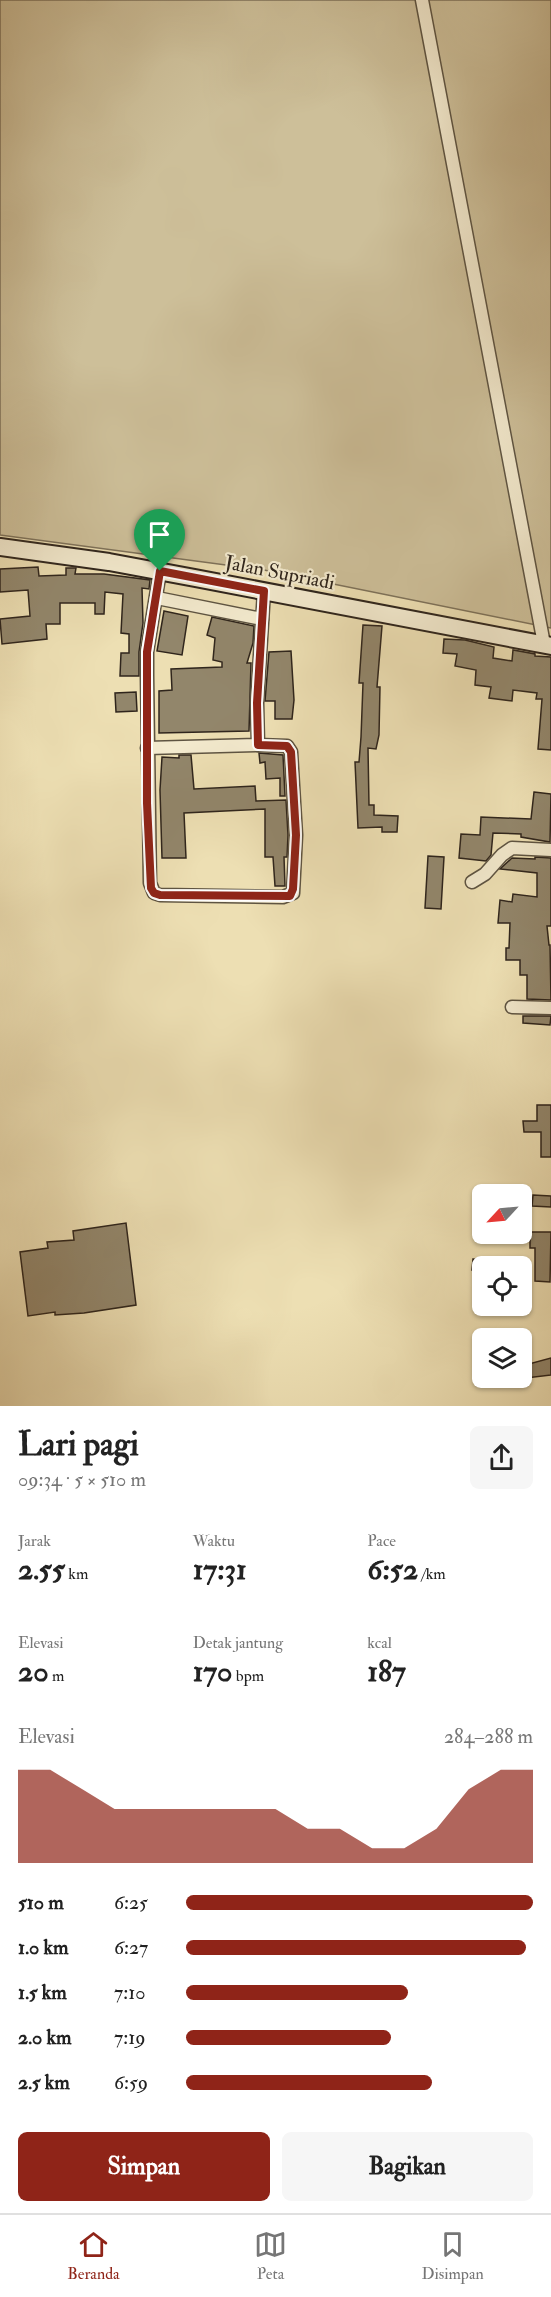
<!DOCTYPE html>
<html lang="id">
<meta charset="utf-8">
<style>
:root{--surface:#fff;--page:#f6f6f6;--text:#222;--muted:#767676;--line:#e0e0e0;--accent:#8f2418}
body{margin:0;font-family:"IM FELL Double Pica",serif;background:var(--page);color:var(--text);height:100vh;display:flex;flex-direction:column;font-size:22px;white-space:nowrap}
*{box-sizing:border-box;margin:0}
p{font-size:20px;color:var(--muted)}
.icon{flex:none;width:33px;height:33px;fill:none;stroke:currentColor;stroke-width:2;stroke-linecap:round;stroke-linejoin:round}
.map{position:relative;height:1406px;overflow:hidden}
.side{display:flex;flex-direction:column;background:var(--surface);flex:1}
.side>*{flex:none}
.needle{width:39px;rotate:244deg}
.buttons{position:absolute;left:472px;top:1184px;display:grid;gap:12px}
.buttons a{display:grid;place-items:center;width:60px;height:60px;border-radius:9px;background:var(--surface);box-shadow:0 2px 4px #0004;font-size:30px}
.pin{position:absolute;display:grid;place-items:center;width:51px;height:51px;color:#fff;margin:-62px -26px;border-radius:50% 50% 50% 0;rotate:-45deg;box-shadow:0 0 6px #0007}
.pin .icon{rotate:45deg}
.round{display:grid;place-items:center;flex:none;width:63px;height:63px;border-radius:9px;background:var(--page)}
.headline{display:flex;align-items:center;justify-content:space-between;height:102px;padding:0 18px}
h1{font-size:33px;font-weight:700;line-height:45px}
.stats{display:grid;grid-template-columns:repeat(3,1fr);gap:9px;height:102px;padding:6px 18px}
.stats div{display:grid;align-content:center}
.stats b{font-size:30px;font-weight:700}
.stats small{font-size:16px;font-weight:400}
.stats p{font-size:16px}
.chart{height:168px;padding:12px 18px}
.chart p{display:flex;justify-content:space-between}
.chart svg{width:100%;height:108px;margin-top:6px;fill:var(--accent);opacity:.7}
.action{display:flex;gap:12px;margin-top:auto;padding:12px 18px}
.action a{flex:1;height:69px;border-radius:9px;background:var(--accent);color:#fff;font-size:24px;font-weight:700;line-height:69px;text-align:center}
.action a+a{background:var(--page);color:var(--text)}
ul{padding:0 18px;list-style:none;font-size:20px}
li{display:grid;grid-template-columns:96px 72px 1fr;align-items:center;height:45px}
li i{height:15px;border-radius:8px;background:var(--accent)}
.tabs{display:flex;justify-content:space-around;align-items:center;height:84px;border-top:2px solid var(--line);background:var(--surface);font-size:16px;color:var(--muted)}
.tabs a{display:grid;justify-items:center;gap:3px}
.tabs .selected{color:var(--accent)}
.map>svg:first-child{display:block}
.green{fill:#cdbf99;stroke:#7e725a;stroke-width:1.5}
.building{fill:#92866b;stroke:#2f251c;stroke-width:1.5}
.lines{fill:none;stroke-linecap:round;stroke-linejoin:round}
.street-casing{stroke:#5e5442;stroke-width:15}
.secondary-casing{stroke:#2f251c;stroke-width:20}
.street{stroke:#f3eace;stroke-width:12}
.secondary{stroke:#f3eace;stroke-width:16}
.route-casing{stroke:#fff;stroke-width:12}
.route{stroke:#8f2418;stroke-width:8}
.labels{text-anchor:middle;stroke-width:4.5;stroke-linejoin:round;paint-order:stroke}
.street-label{font-size:20px;fill:#2f251c;stroke:#f3eace}
</style>
<div class="map">
<svg width="551" height="1406" viewBox="0 0 551 1406">
<rect width="100%" height="100%" fill="#eddfb3"/>
<filter id="stains"><feTurbulence type="fractalNoise" baseFrequency=".00333" numOctaves="4"/><feColorMatrix values="0 0 0 0 .2 0 0 0 0 .09 0 0 0 0 .02 0 0 0 .5 -.17"/></filter>
<radialGradient id="worn" r=".72"><stop offset=".6" stop-color="#630" stop-opacity="0"/><stop offset="1" stop-color="#630" stop-opacity=".3"/></radialGradient>
<path class="green" d="M0,0H551V628L264,570L0,535Z"/>
<g class="building">
<path d="M38,567L39,576L66,575V568H76L75,574H104L150,580L149,589L142,588L143,623L139,652V676H120L121,653H129V634L121,633L123,594L105,592L104,614H95V603H60V624H46L47,639L2,644L0,619L30,616L28,590L0,592V569Z"/>
<path d="M164,611L188,616L182,655L157,651Z"/>
<path d="M212,617L254,626L253,643L247,663H251L249,731L159,733V691L172,690L171,669L222,667V662L213,660L215,638L207,635Z"/>
<path d="M363,625L382,626L377,687H380L379,735L376,749L368,748L369,805H374V815L398,816L397,832H382V827L358,828L355,762H359L361,737L363,683H359Z"/>
<path d="M444,639L465,640L494,647L493,658L512,661L513,650L535,654V656L551,657V750L538,749L542,699H536L537,693L513,690L512,701L489,698L491,687L475,685L476,670L455,666L457,654L443,653Z"/>
<path d="M291,651L294,700L292,719H275V701H265L269,652Z"/>
<path d="M136,692L137,711L116,712L115,693Z"/>
<path d="M259,753L283,755L285,796H280V778L266,779L265,762L260,763Z"/>
<path d="M179,755H191L194,789L255,786L256,801L286,800L288,835L287,857H284L285,886H275L273,857H265V809L184,813L186,858H162L160,790L162,757L179,758Z"/>
<path d="M534,792L551,794L550,842L521,837V834L493,833L491,855L486,861L459,858L461,834L480,835L481,817L531,819Z"/>
<path d="M428,856L444,857L441,909L425,908Z"/>
<path d="M535,857L551,858V926H547L549,945H550L551,1000L527,999V975H520V960H506V948H509L510,923H498L500,900L512,902L513,894L537,897V873L500,869L512,858L535,859Z"/>
<path d="M523,1016H551L550,1025L523,1023Z"/>
<path d="M537,1105H551V1157H541V1132H524L523,1121H537Z"/>
<path d="M533,1195L551,1196V1207L532,1206Z"/>
<path d="M126,1223L136,1305L84,1313L55,1315V1312L28,1316L20,1252L48,1248L47,1242L74,1240L73,1231Z"/>
<path d="M530,1232H551L550,1282L535,1281V1248H530Z"/>
<path d="M473,1259L483,1260V1270H472Z"/>
<path d="M551,1358V1375L526,1378L525,1365Z"/>
</g>
<g class="lines">
<g class="street-casing">
<g id="street">
<path d="M422,0L544,644"/>
<path d="M160,571L147,652V675L150,883L154,893L160,895L283,897L293,893L296,835L291,752L287,746L258,745"/>
<path d="M157,598L262,619"/>
<path d="M147,748L258,745L257,703L264,591"/>
<path d="M472,882L485,874L502,855L512,848L551,850"/>
<path d="M512,1007L551,1008"/>
</g>
</g>
<g class="secondary-casing">
<path id="secondary" d="M0,547L109,562L195,578L551,646"/>
</g>
<use href="#street" class="street"/>
<use href="#secondary" class="secondary"/>
</g>
<g class="lines">
<g class="route-casing">
<path id="route" d="M160,571L264,591L257,703L258,745L287,746L291,752L296,835L293,889L290,896L160,895L154,893L151,888L147,803V652Z"/>
</g>
<use href="#route" class="route"/>
</g>
<g class="labels">
<g class="street-label">
<text transform="translate(280 572) rotate(11)" y="7">Jalan Supriadi</text>
</g>
</g>
<rect width="100%" height="100%" filter="url(#stains)"/>
<rect width="100%" height="100%" fill="url(#worn)"/>
</svg>
<div class="buttons">
<a><svg class="needle" viewBox="-14 -14 28 28"><path d="M0-13l5 13h-10z" fill="#e53935"/><path d="M0 13l5-13h-10z" fill="#767676"/></svg></a>
<a><svg class="icon" aria-label="locate" viewBox="0 0 24 24"><circle cx="12" cy="12" r="6"/><path d="M12 2v4M12 18v4M2 12h4M18 12h4"/></svg></a>
<a><svg class="icon" aria-label="layers" viewBox="0 0 24 24"><path d="M12 4l9 5-9 5-9-5zM3 14l9 5 9-5"/></svg></a>
</div>
<div class="pin" style="left:160px;top:571px;background:#1e9e55"><svg class="icon" aria-label="arrive" viewBox="0 0 24 24"><path d="M6 21V4h12l-3 4 3 4H6"/></svg></div>
</div>
<section class="side">
<div class="headline"><div><h1>Lari pagi</h1><p>09:34 · 5 × 510 m</p></div><a class="round"><svg class="icon" aria-label="share" viewBox="0 0 24 24"><path d="M12 15V3M7 8l5-5 5 5M5 13v7h14v-7"/></svg></a></div>
<div class="stats">
<div><p>Jarak</p><b>2.55<small> km</small></b></div>
<div><p>Waktu</p><b>17:31</b></div>
<div><p>Pace</p><b>6:52<small> /km</small></b></div>
</div>
<div class="stats">
<div><p>Elevasi</p><b>20<small> m</small></b></div>
<div><p>Detak jantung</p><b>170<small> bpm</small></b></div>
<div><p>kcal</p><b>187</b></div>
</div>
<div class="chart"><p><span>Elevasi</span>284–288 m</p>
<svg viewBox="0 0 160 44" preserveAspectRatio="none"><path d="M0 44V6L10 6L20 14L30 22L40 22L50 22L60 22L70 22L80 22L90 30L100 30L110 38L120 38L130 30L140 14L150 6L160 6V44z"/></svg>
</div>
<ul>
<li><b>510 m</b>6:25<i style="width:100%"></i></li>
<li><b>1.0 km</b>6:27<i style="width:98%"></i></li>
<li><b>1.5 km</b>7:10<i style="width:64%"></i></li>
<li><b>2.0 km</b>7:19<i style="width:59%"></i></li>
<li><b>2.5 km</b>6:59<i style="width:71%"></i></li>
</ul>
<div class="action"><a>Simpan</a><a>Bagikan</a></div>
</section>
<nav class="tabs">
<a class="selected"><svg class="icon" aria-label="home" viewBox="0 0 24 24"><path d="M3 11l9-7 9 7M6 9v11h12V9"/></svg>Beranda</a>
<a><svg class="icon" aria-label="map" viewBox="0 0 24 24"><path d="M3 6l6-2 6 2 6-2v14l-6 2-6-2-6 2zM9 4v14M15 6v14"/></svg>Peta</a>
<a><svg class="icon" aria-label="saved" viewBox="0 0 24 24"><path d="M7 4h10v16l-5-4-5 4z"/></svg>Disimpan</a>
</nav>
